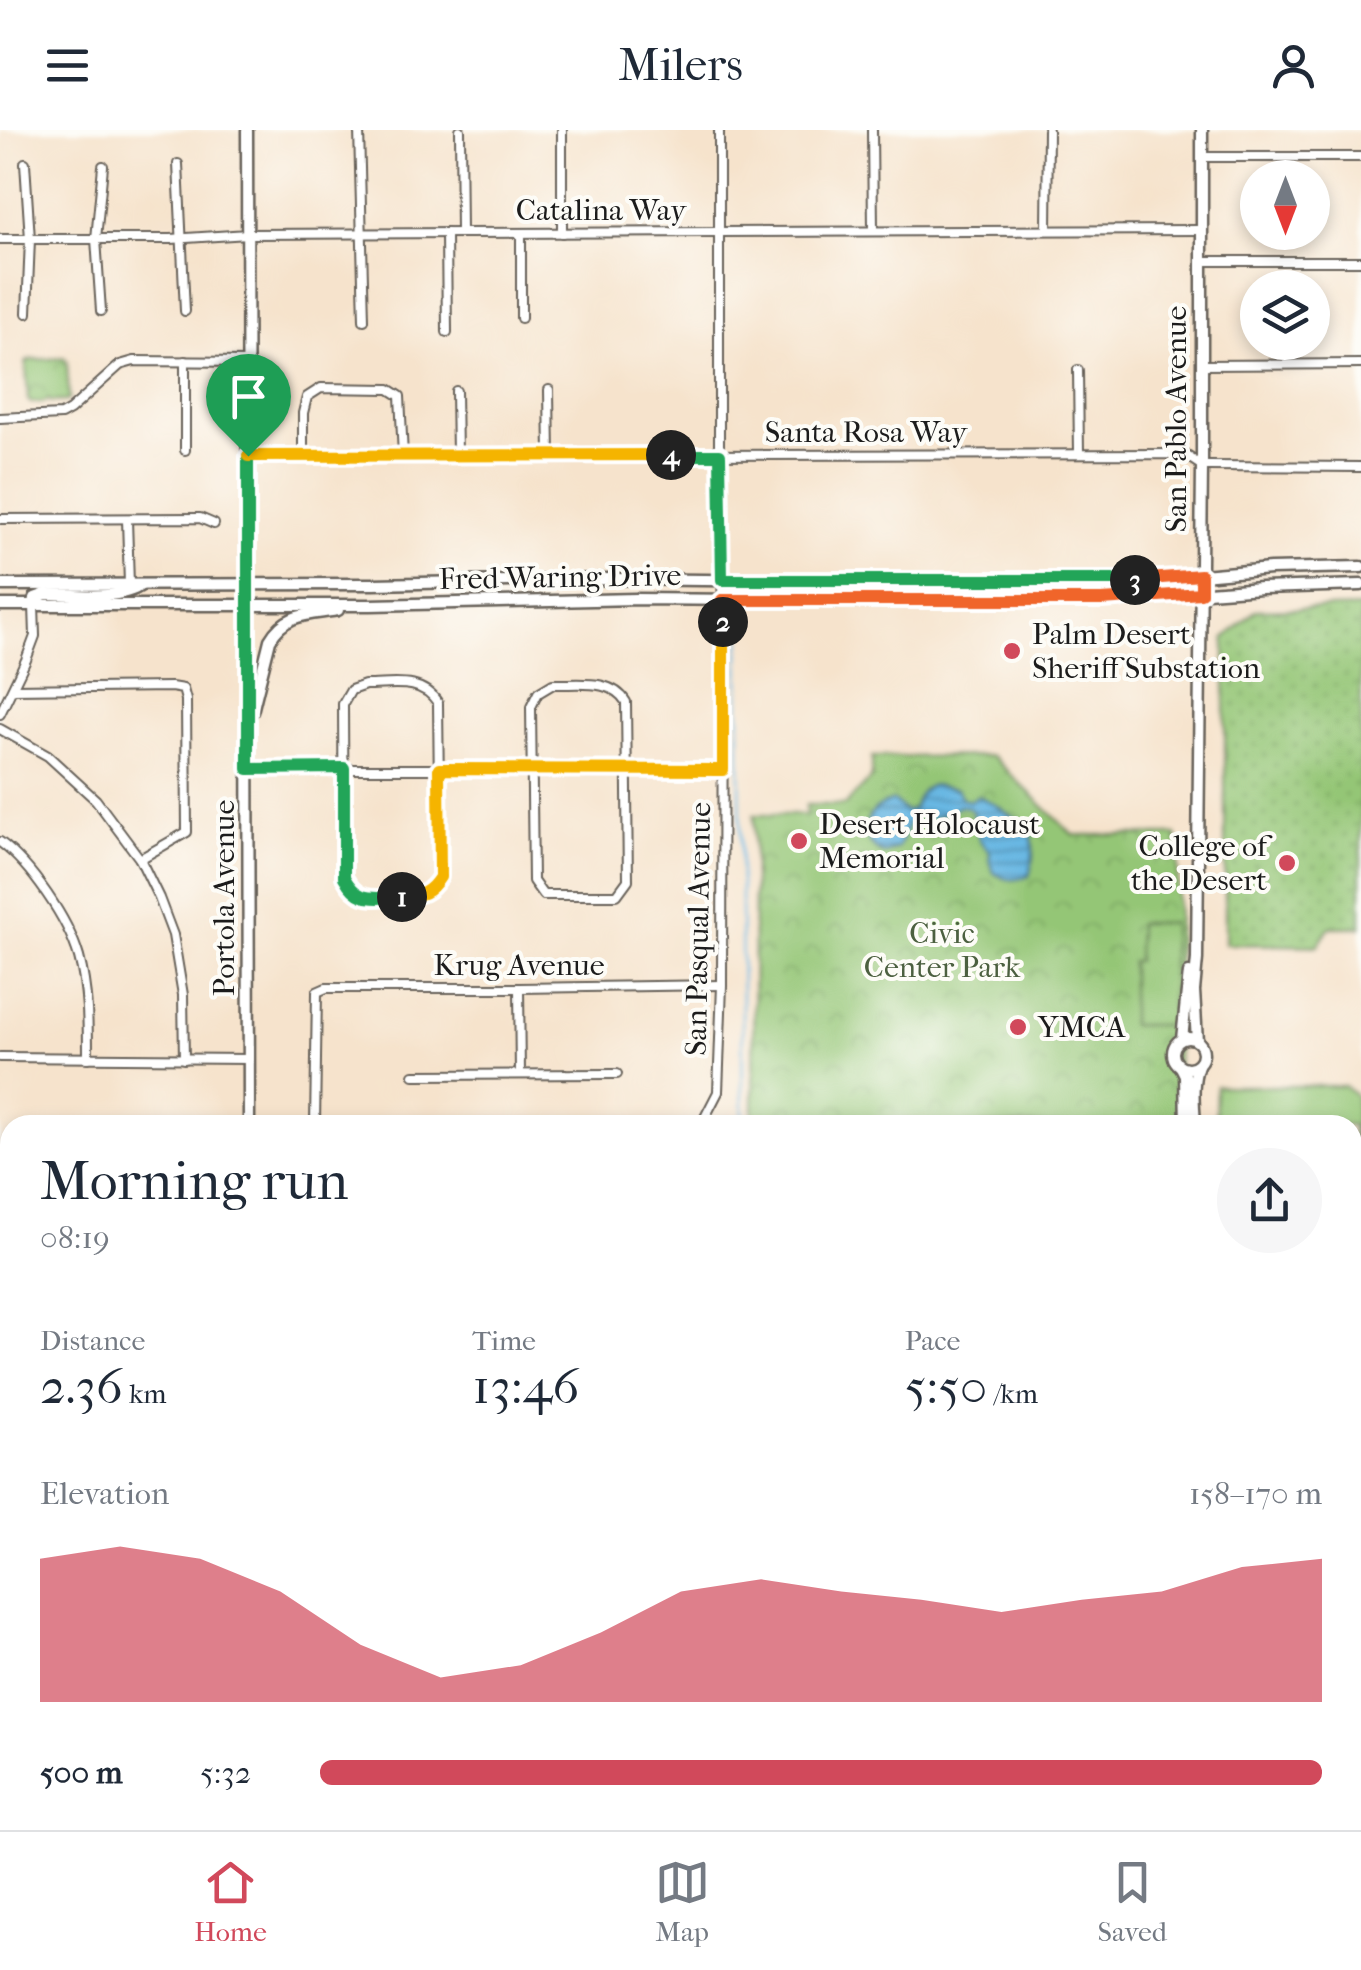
<!DOCTYPE html>
<meta charset="utf-8">
<style>
:root{--surface:#fff;--page:#f6f6f7;--text:#1f2937;--muted:#747a83;--line:#e0e1e3;--accent:#d1495b}
body{margin:0;font-family:"IM FELL French Canon",serif;background:var(--page);color:var(--text);height:100vh;display:flex;flex-direction:column;font-size:38px;white-space:nowrap}
*{box-sizing:border-box;margin:0}
p{font-size:32px;color:var(--muted)}
.icon{flex:none;width:55px;height:55px;fill:none;stroke:currentColor;stroke-width:2;stroke-linecap:round;stroke-linejoin:round}
.map{position:relative;flex:1;overflow:hidden}
.sheet{position:absolute;left:0px;top:985px;width:1362px;height:715px;display:flex;flex-direction:column;background:var(--surface);border-radius:30px 30px 0 0;box-shadow:0 5px 15px #0003}
.sheet>*{flex:none}
.needle{width:65px;rotate:180deg}
.fabs{position:absolute;left:1240px;top:30px;display:grid;gap:20px}
.fabs a{display:grid;place-items:center;width:90px;height:90px;border-radius:50%;background:var(--surface);box-shadow:0 5px 15px #0003;font-size:50px}
.pin{position:absolute;display:grid;place-items:center;width:85px;height:85px;color:#fff;margin:-102px -42px;border-radius:50% 50% 50% 0;rotate:-45deg;box-shadow:0 0 10px #0007}
.pin .icon{rotate:45deg}
.km{position:absolute;width:50px;height:50px;margin:-25px;border-radius:50%;background:#222;color:#fff;font-size:28px;line-height:50px;text-align:center}
.round{display:grid;place-items:center;flex:none;width:105px;height:105px;border-radius:52px;background:var(--page)}
.overview{display:flex;align-items:center;justify-content:space-between;height:170px;padding:0 40px}
h1{font-size:55px;font-weight:600;line-height:75px}
.figures{display:grid;grid-template-columns:repeat(3,1fr);gap:15px;height:170px;padding:10px 40px}
.figures div{display:grid;align-content:center}
.figures b{font-size:50px;font-weight:600}
.figures small{font-size:28px;font-weight:400}
.figures p{font-size:28px}
.chart{height:280px;padding:20px 40px}
.chart p{display:flex;justify-content:space-between}
.chart svg{width:100%;height:180px;margin-top:10px;fill:var(--accent);opacity:.7}
ul{padding:0 40px;list-style:none;font-size:32px}
li{display:grid;grid-template-columns:160px 120px 1fr;align-items:center;height:75px}
li i{height:25px;border-radius:12px;background:var(--accent)}
header{display:flex;justify-content:space-between;align-items:center;height:130px;padding:0 40px;background:var(--surface);font-size:45px;font-weight:600}
.tab-bar{display:flex;justify-content:space-around;align-items:center;height:140px;border-top:2px solid var(--line);background:var(--surface);font-size:28px;color:var(--muted)}
.tab-bar a{display:grid;justify-items:center;gap:5px}
.tab-bar .active{color:var(--accent)}
.map>svg:first-child{display:block}
.grass{fill:url(#grass-dots);stroke:#587149;stroke-width:2.5}
.park{fill:url(#park-crowns);stroke:#587149;stroke-width:2.5}
.pitch{fill:#94c676;stroke:#587149;stroke-width:2.5}
.water{fill:url(#water-rules);stroke:#426a80;stroke-width:2.5}
.lines{fill:none;stroke-linecap:round;stroke-linejoin:round}
.stream{stroke:#68b7e3;stroke-width:2.5}
.river{stroke:#68b7e3;stroke-width:14}
.street-casing{stroke:#68625a;stroke-width:12}
.secondary-casing{stroke:#68625a;stroke-width:15}
.street{stroke:#fff;stroke-width:8}
.secondary{stroke:#fff;stroke-width:10}
.split-1-casing{stroke:#fff;stroke-width:20}
.split-2-casing{stroke:#fff;stroke-width:20}
.split-3-casing{stroke:#fff;stroke-width:20}
.split-4-casing{stroke:#fff;stroke-width:20}
.split-5-casing{stroke:#fff;stroke-width:20}
.split-1{stroke:#22a559;stroke-width:12}
.split-2{stroke:#f5b400;stroke-width:12}
.split-3{stroke:#f0652b;stroke-width:12}
.split-4{stroke:#22a559;stroke-width:12}
.split-5{stroke:#f5b400;stroke-width:12}
.poi-dot{fill:#d1495b;stroke:#fdfcf7;stroke-width:4}
.labels{text-anchor:middle;stroke-width:8;stroke-linejoin:round;paint-order:stroke}
.street-label{font-size:30px;fill:#1c1c1c;stroke:#fdfcf7}
.poi-label{font-size:30px;fill:#1c1c1c;stroke:#fdfcf7;text-anchor:start}
.park-label{font-size:30px;fill:#4c6040;stroke:#fdfcf7}
</style>
<header><svg class="icon" aria-label="menu" viewBox="0 0 24 24"><path d="M4 6h16M4 12h16M4 18h16"/></svg>Milers<svg class="icon" aria-label="person" viewBox="0 0 24 24"><circle cx="12" cy="8" r="4"/><path d="M4 21q1-7 8-7t8 7"/></svg></header>
<div class="map">
<svg width="1361" height="1700" viewBox="0 0 1361 1700">
<defs>
<pattern id="grass-dots" width="8" height="8" patternUnits="userSpaceOnUse" patternTransform="scale(2.5)"><rect width="8" height="8" fill="#94c676"/><path d="M2 2h.1M6 6h.1" fill="none" stroke="#7faa66" stroke-width="1.8" stroke-linecap="round"/></pattern>
<pattern id="park-crowns" width="20" height="18" patternUnits="userSpaceOnUse" patternTransform="scale(2.5)"><rect width="20" height="18" fill="#94c676"/><path d="M2 6a3 3 0 1 1 6 0M12 15a3 3 0 1 1 6 0" fill="none" stroke="#7faa66"/></pattern>
<pattern id="water-rules" width="6" height="5" patternUnits="userSpaceOnUse" patternTransform="scale(2.5)"><rect width="6" height="5" fill="#68b7e3"/><path d="M0 2.5h6" fill="none" stroke="#5594b7"/></pattern>
</defs>
<rect width="100%" height="100%" fill="#fdfcf7"/>
<filter id="ink" filterUnits="userSpaceOnUse"><feTurbulence type="fractalNoise" baseFrequency=".01" numOctaves="2"/><feDisplacementMap in="SourceGraphic" scale="20" xChannelSelector="R" yChannelSelector="G"/><feConvolveMatrix kernelMatrix="1 2 1 2 8 2 1 2 1" color-interpolation-filters="sRGB"/></filter>
<filter id="wash" filterUnits="userSpaceOnUse"><feTurbulence type="fractalNoise" baseFrequency=".0048" numOctaves="4" result="noise"/><feDisplacementMap in="SourceGraphic" scale="40" xChannelSelector="R" yChannelSelector="G"/><feGaussianBlur stdDeviation="2.25" result="paint"/><feColorMatrix in="noise" values="0 0 0 0 0 0 0 0 0 0 0 0 0 0 0 0 0 1.4 0 .05"/><feComposite in="paint" operator="in"/></filter>
<g filter="url(#wash)">
<rect width="100%" height="100%" fill="#f6e3cc"/>
<g class="grass">
<path d="M1361,477V797H1330L1318,816L1225,814V508L1256,480Z"/>
<path d="M866,1690H1329L1341,1694L1343,1700H938L918,1695L873,1693Z"/>
</g>
<g class="park">
<path d="M64,228L67,231L69,269L66,271L51,272L48,269L45,272L31,273L28,270L26,233L29,230Z"/>
<path d="M992,626L1073,705H1176L1178,717L1177,995H753L754,685H806V675H845L872,647V627Z"/>
</g>
<g class="pitch">
<path d="M1138,793H1172V895H1131V831H1137Z"/>
<path d="M1216,956H1344L1356,966L1353,1094L1352,995H1215Z"/>
</g>
<path class="water" d="M933,655L957,659L962,668L969,671L978,666C990,671 997,675 1007,683C1011,687 1017,688 1022,691C1037,700 1034,732 1029,746C1014,751 1008,751 994,743L990,730V722L979,709L972,681L968,677L960,676L941,685L926,689L915,685L911,689L898,717L884,724C853,709 866,676 893,671L906,682L913,679C918,669 920,658 933,655Z"/>
<g class="lines">
<g class="stream">
<path d="M743,995L739,525L744,481"/>
<path d="M739,1700V1690"/>
</g>
<g class="river">
<path d="M0,1631L10,1633"/>
<path d="M315,1690L351,1700"/>
</g>
</g>
</g>
<g filter="url(#ink)">
<g class="lines">
<g class="street-casing">
<g id="street">
<path d="M359,0L364,190"/>
<path d="M460,0L461,103"/>
<path d="M562,0V103"/>
<path d="M872,0L873,100"/>
<path d="M1202,27H1361"/>
<path d="M25,33L30,109L27,183"/>
<path d="M178,34L185,181"/>
<path d="M1047,100L1048,0"/>
<path d="M446,103L447,202"/>
<path d="M0,109H171L248,104L1202,100"/>
<path d="M1202,131H1361"/>
<path d="M101,181L96,109L103,36"/>
<path d="M521,188V103"/>
<path d="M1202,235L1361,234"/>
<path d="M1078,240L1079,324"/>
<path d="M549,260L550,326"/>
<path d="M456,261L457,325"/>
<path d="M0,288L61,285L70,280L120,235L134,231L249,232"/>
<path d="M185,320V231"/>
<path d="M248,326L1184,324L1202,336H1208L1361,337"/>
<path d="M303,326V283L307,267L321,258L389,259L400,266L403,326"/>
<path d="M0,389L200,388L214,394"/>
<path d="M127,389L129,455"/>
<path d="M553,554C578,555 612,548 626,572L628,750L617,765H543L533,751L531,577L538,563Z"/>
<path d="M365,555C393,555 421,547 438,573L440,747L432,759L419,766L365,767L352,761L344,747L343,574L351,560Z"/>
<path d="M13,559L171,557L183,559L186,570L187,702L140,729"/>
<path d="M0,584L26,530L35,506L34,475"/>
<path d="M0,599L48,626L96,670L140,729L159,768L173,805L183,865L184,929"/>
<path d="M248,639H723"/>
<path d="M0,712C31,735 68,789 79,827C88,860 88,894 88,928"/>
<path d="M519,858L520,943"/>
<path d="M0,927L250,929"/>
<path d="M414,945L617,944"/>
<path d="M315,995L317,862L326,858H519L722,855"/>
<path d="M701,995L718,962L722,855L723,486L719,325V0"/>
<path d="M0,1037H10"/>
<path d="M1352,1426H1361"/>
<path d="M0,1532L10,1535"/>
<path d="M1352,1627L1361,1629"/>
<path d="M772,1700V1690"/>
</g>
</g>
<g class="secondary-casing">
<g id="secondary">
<path d="M247,0L249,995"/>
<path d="M0,455L374,454L609,449L900,452L1145,450L1270,439L1361,437"/>
<path d="M0,475H371L636,469L870,471L912,469L1101,470L1261,458L1361,455"/>
<path d="M34,475L35,468L46,464C73,464 120,471 141,455"/>
<path d="M252,582L270,510C286,482 309,485 338,480"/>
<circle cx="1188" cy="923" r="15"/>
<path d="M1182,909L1189,843"/>
<path d="M1197,911L1194,861L1197,829L1202,336V0"/>
<path d="M1181,937L1185,945L1186,995"/>
<path d="M1195,995C1194,975 1191,954 1198,935"/>
<path d="M1352,1395H1361"/>
<path d="M0,1397H10"/>
<path d="M1352,1406H1361"/>
<path d="M0,1409H10"/>
<path d="M249,1700V1690"/>
</g>
</g>
<use href="#street" class="street"/>
<use href="#secondary" class="secondary"/>
</g>
</g>
<g class="lines" filter="url(#ink)">
<g class="split-1-casing">
<path id="split-1" d="M248,326V639L344,638V747C359,775 374,767 402,767"/>
</g>
<g class="split-2-casing">
<path id="split-2" d="M402,767C421,766 430,763 440,747L439,639L723,640V492"/>
</g>
<g class="split-3-casing">
<path id="split-3" d="M723,492L722,470H1102L1201,463V445L1135,450"/>
</g>
<g class="split-4-casing">
<path id="split-4" d="M671,325H720L722,450H1135"/>
</g>
<g class="split-5-casing">
<path id="split-5" d="M248,326L671,325"/>
</g>
<use href="#split-1" class="split-1"/>
<use href="#split-2" class="split-2"/>
<use href="#split-3" class="split-3"/>
<use href="#split-4" class="split-4"/>
<use href="#split-5" class="split-5"/>
</g>
<g class="poi-dot">
<circle cx="1012" cy="521" r="10"/>
<circle cx="799" cy="711" r="10"/>
<circle cx="1287" cy="733" r="10"/>
<circle cx="1018" cy="897" r="10"/>
</g>
<g class="labels">
<g class="street-label">
<text x="601" y="90">Catalina Way</text>
<text transform="translate(1176 289) rotate(-90)" y="10">San Pablo Avenue</text>
<text x="866" y="312">Santa Rosa Way</text>
<text transform="translate(560 447) rotate(-1)" y="10">Fred Waring Drive</text>
<text transform="translate(224 768) rotate(-90)" y="10">Portola Avenue</text>
<text transform="translate(698 799) rotate(-89)" y="10">San Pasqual Avenue</text>
<text x="519" y="845">Krug Avenue</text>
</g>
<g class="poi-label">
<text x="1032" y="514">Palm Desert<tspan x="1032" dy="34">Sheriff Substation</tspan></text>
<text x="819" y="704">Desert Holocaust<tspan x="819" dy="34">Memorial</tspan></text>
<text x="1267" y="726" text-anchor="end">College of<tspan x="1267" dy="34">the Desert</tspan></text>
<text x="1038" y="907">YMCA</text>
</g>
<g class="park-label">
<text x="942" y="813">Civic<tspan x="942" dy="34">Center Park</tspan></text>
</g>
</g>
</svg>
<div class="fabs">
<a><svg class="needle" viewBox="-14 -14 28 28"><path d="M0-13l5 13h-10z" fill="#e53935"/><path d="M0 13l5-13h-10z" fill="#747a83"/></svg></a>
<a><svg class="icon" aria-label="layers" viewBox="0 0 24 24"><path d="M12 4l9 5-9 5-9-5zM3 14l9 5 9-5"/></svg></a>
</div>
<div class="pin" style="left:248px;top:326px;background:#1e9e55"><svg class="icon" aria-label="arrive" viewBox="0 0 24 24"><path d="M6 21V4h12l-3 4 3 4H6"/></svg></div>
<b class="km" style="left:402px;top:767px">1</b>
<b class="km" style="left:723px;top:492px">2</b>
<b class="km" style="left:1135px;top:450px">3</b>
<b class="km" style="left:671px;top:325px">4</b>
<section class="sheet">
<div class="overview"><div><h1>Morning run</h1><p>08:19</p></div><a class="round"><svg class="icon" aria-label="share" viewBox="0 0 24 24"><path d="M12 15V3M7 8l5-5 5 5M5 13v7h14v-7"/></svg></a></div>
<div class="figures">
<div><p>Distance</p><b>2.36<small> km</small></b></div>
<div><p>Time</p><b>13:46</b></div>
<div><p>Pace</p><b>5:50<small> /km</small></b></div>
</div>
<div class="chart"><p><span>Elevation</span>158–170 m</p>
<svg viewBox="0 0 160 44" preserveAspectRatio="none"><path d="M0 44V9L10 6L20 9L30 17L40 30L50 38L60 35L70 27L80 17L90 14L100 17L110 19L120 22L130 19L140 17L150 11L160 9V44z"/></svg>
</div>
<ul>
<li><b>500 m</b>5:32<i style="width:100%"></i></li>
</ul>
</section>
</div>
<nav class="tab-bar">
<a class="active"><svg class="icon" aria-label="home" viewBox="0 0 24 24"><path d="M3 11l9-7 9 7M6 9v11h12V9"/></svg>Home</a>
<a><svg class="icon" aria-label="map" viewBox="0 0 24 24"><path d="M3 6l6-2 6 2 6-2v14l-6 2-6-2-6 2zM9 4v14M15 6v14"/></svg>Map</a>
<a><svg class="icon" aria-label="saved" viewBox="0 0 24 24"><path d="M7 4h10v16l-5-4-5 4z"/></svg>Saved</a>
</nav>
